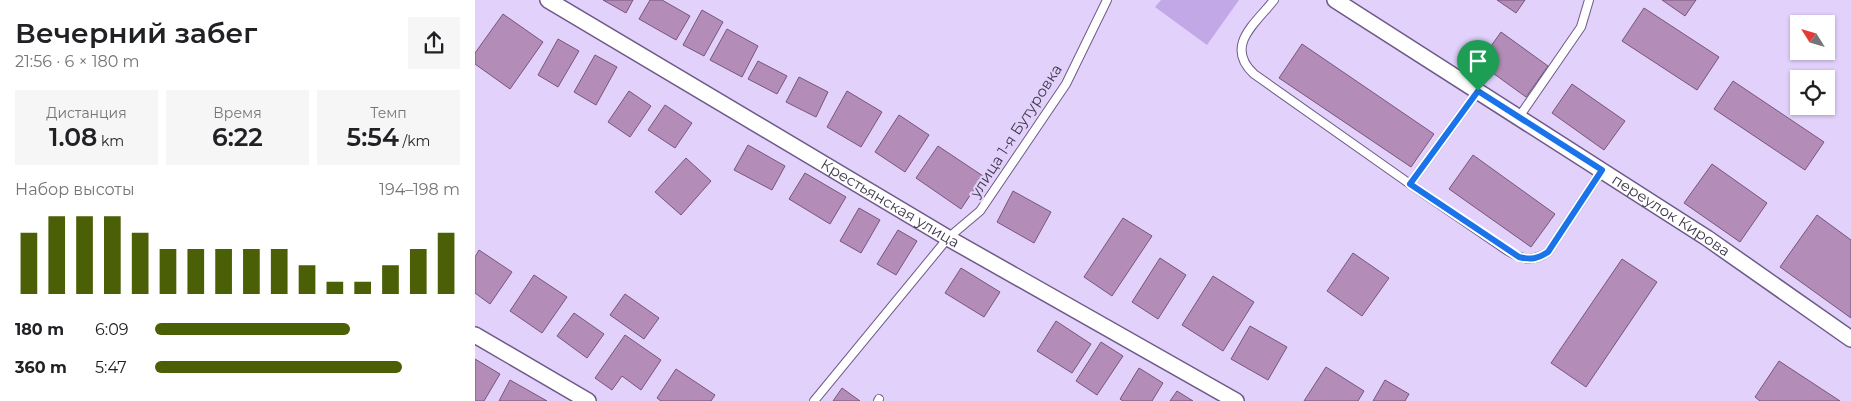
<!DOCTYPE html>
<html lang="ru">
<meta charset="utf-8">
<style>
:root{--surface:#fff;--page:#f6f6f6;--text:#202124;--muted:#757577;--accent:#4b5f06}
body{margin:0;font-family:Montserrat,sans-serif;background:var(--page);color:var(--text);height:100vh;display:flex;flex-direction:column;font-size:19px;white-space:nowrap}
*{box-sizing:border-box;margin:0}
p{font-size:16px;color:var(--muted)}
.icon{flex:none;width:28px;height:28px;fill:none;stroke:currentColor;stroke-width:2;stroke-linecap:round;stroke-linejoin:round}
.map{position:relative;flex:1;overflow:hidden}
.sheet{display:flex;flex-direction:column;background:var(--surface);width:475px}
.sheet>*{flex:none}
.needle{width:32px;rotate:307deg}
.buttons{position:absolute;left:1315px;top:15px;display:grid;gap:10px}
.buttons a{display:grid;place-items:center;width:45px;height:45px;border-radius:0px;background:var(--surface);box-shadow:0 1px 4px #0004;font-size:25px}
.pin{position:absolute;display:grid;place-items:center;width:42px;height:42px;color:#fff;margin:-51px -21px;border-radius:50% 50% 50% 0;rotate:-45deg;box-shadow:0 0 5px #0007}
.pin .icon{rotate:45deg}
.round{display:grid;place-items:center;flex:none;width:52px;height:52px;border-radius:0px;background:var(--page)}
.overview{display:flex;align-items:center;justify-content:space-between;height:85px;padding:0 15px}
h1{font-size:28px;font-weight:600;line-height:38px}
.figures{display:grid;grid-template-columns:repeat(3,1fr);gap:8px;height:85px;padding:5px 15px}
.figures div{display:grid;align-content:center;border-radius:0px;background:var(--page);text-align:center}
.figures b{font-size:25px;font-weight:600}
.figures small{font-size:14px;font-weight:400}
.figures p{font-size:14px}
.chart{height:140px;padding:10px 15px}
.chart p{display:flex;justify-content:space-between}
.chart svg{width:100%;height:90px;margin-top:5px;stroke:var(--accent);stroke-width:6}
ul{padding:0 15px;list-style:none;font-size:16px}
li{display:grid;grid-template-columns:80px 60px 1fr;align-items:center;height:38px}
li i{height:12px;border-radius:6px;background:var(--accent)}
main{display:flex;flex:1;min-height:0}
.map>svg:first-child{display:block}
.green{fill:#c2a8e7}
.building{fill:#b38db7;stroke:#78557c}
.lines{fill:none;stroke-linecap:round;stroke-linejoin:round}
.service-casing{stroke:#6d5a88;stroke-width:10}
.minor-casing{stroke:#6d5a88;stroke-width:18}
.service{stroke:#fff;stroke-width:8}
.minor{stroke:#fff;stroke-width:15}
.route-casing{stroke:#fff;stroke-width:10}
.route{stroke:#1a73e8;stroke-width:6}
.labels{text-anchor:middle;stroke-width:4.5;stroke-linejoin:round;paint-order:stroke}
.street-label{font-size:15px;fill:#40384d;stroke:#e2d1fb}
</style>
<main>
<section class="sheet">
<div class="overview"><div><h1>Вечерний забег</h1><p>21:56 · 6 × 180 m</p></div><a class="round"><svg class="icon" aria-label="share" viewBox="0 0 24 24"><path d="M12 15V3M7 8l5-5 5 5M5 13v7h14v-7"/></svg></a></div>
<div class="figures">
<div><p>Дистанция</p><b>1.08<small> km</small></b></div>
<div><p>Время</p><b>6:22</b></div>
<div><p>Темп</p><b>5:54<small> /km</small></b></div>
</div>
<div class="chart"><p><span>Набор высоты</span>194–198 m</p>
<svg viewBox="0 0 160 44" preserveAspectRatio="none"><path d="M5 44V14M15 44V6M25 44V6M35 44V6M45 44V14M55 44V22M65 44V22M75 44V22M85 44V22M95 44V22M105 44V30M115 44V38M125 44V38M135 44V30M145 44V22M155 44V14"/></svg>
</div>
<ul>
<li><b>180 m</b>6:09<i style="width:64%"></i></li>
<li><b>360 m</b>5:47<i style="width:81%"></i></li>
</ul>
</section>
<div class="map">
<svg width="1376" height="401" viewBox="0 0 1376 401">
<rect width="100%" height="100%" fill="#e2d1fb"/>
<path class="green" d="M686,0H764L732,45L680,7Z"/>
<g class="building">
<path d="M128,0H158L151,13Z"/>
<path d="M175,0H187L215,16L201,40L164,19Z"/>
<path d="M1022,0H1050L1041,13Z"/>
<path d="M1187,0H1221L1210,16Z"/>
<path d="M1169,8L1244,57L1222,90L1147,41Z"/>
<path d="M227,10L248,22L229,56L208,45Z"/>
<path d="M28,14L68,42L35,89L0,64V53Z"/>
<path d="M252,29L283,46L267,77L235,60Z"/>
<path d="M1026,32L1073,66L1051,97L1004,63Z"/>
<path d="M83,39L104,51L83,87L63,75Z"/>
<path d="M827,44L959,134L936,167L804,78Z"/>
<path d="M120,55L142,67L121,105L99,92Z"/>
<path d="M283,61L312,76L302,94L273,79Z"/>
<path d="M324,77L353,92L341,117L311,102Z"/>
<path d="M1258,81L1349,142L1330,170L1239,109Z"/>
<path d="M1097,84L1150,121L1129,150L1077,113Z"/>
<path d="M154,91L176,106L155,137L133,122Z"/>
<path d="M372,91L407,112L386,147L352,127Z"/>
<path d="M190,105L217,123L200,148L173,130Z"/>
<path d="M424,115L454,135L430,172L400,152Z"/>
<path d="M273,145L310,166L297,190L259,170Z"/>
<path d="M463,146L508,176L486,209L441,178Z"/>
<path d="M998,155L1080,214L1056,247L974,189Z"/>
<path d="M211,158L236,181L206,215L180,192Z"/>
<path d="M1237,164L1292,203L1265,242L1209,203Z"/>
<path d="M330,173L371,197L355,224L314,199Z"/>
<path d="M538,191L576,212L559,243L522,222Z"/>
<path d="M384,208L405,220L386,253L365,241Z"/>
<path d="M1342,215L1376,240V318L1305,267Z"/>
<path d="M648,218L677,236L637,296L609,277Z"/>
<path d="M423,230L442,241L421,275L402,264Z"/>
<path d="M4,250L37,272L15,304L0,293V257Z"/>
<path d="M878,253L914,278L887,316L852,291Z"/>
<path d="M685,258L711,275L683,319L657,302Z"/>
<path d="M1147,259L1182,282L1111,387L1076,363Z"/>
<path d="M486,268L525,292L509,317L470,293Z"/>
<path d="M59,275L92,297L67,333L35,311Z"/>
<path d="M738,276L779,302L748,351L707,325Z"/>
<path d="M150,294L184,318L169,339L135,315Z"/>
<path d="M99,313L129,334L112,358L82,336Z"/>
<path d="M581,321L616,344L597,373L562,351Z"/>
<path d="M775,326L812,347L793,380L756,359Z"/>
<path d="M150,335L186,360L166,390L147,376L137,390L120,378Z"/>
<path d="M626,342L648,356L622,395L601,381Z"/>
<path d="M0,359L25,374L9,401H0Z"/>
<path d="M1304,361L1365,401H1285L1280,397Z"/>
<path d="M851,367L889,391L883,401H829Z"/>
<path d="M664,368L688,383L677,401H648L645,399Z"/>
<path d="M201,369L240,395L236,401H186L182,398Z"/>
<path d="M35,380L72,401H24Z"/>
<path d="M910,380L934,394L930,401H898Z"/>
<path d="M367,388L385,401H358Z"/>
<path d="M702,391L718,401H695Z"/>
</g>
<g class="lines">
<g class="service-casing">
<g id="service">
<path d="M799,0C780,24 749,46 779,74L935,184"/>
<path d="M1003,91L935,184L1033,251C1048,260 1058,262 1073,252L1127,170"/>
<path d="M1044,117L1106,27L1114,0"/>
<path d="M339,401L473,238L505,211L591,84L632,0"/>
<path d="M403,401L404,399"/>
</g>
</g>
<g class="minor-casing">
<g id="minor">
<path id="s1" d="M73,0L473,238L761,401"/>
<path id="s2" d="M860,0L1232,238L1376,339"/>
<path d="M0,335L113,401"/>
</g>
</g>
<use href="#service" class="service"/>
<use href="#minor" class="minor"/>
</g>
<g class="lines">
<g class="route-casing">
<path id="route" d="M1003,91L1127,170L1073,252C1062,259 1056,260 1044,257L935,184Z"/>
</g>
<use href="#route" class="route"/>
</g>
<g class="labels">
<g class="street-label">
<text transform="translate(541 131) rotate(-57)" y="5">улица 1-я Бутуровка</text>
<text dy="5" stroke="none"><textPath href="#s1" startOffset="398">Крестьянская улица</textPath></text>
<text dy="5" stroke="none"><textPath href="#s2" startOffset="399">переулок Кирова</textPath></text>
</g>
</g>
</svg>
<div class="buttons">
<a><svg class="needle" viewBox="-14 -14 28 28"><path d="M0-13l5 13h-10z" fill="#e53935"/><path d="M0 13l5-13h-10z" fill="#757577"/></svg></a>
<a><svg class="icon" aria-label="locate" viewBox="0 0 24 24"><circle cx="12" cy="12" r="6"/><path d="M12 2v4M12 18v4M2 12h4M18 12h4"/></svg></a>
</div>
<div class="pin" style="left:1003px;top:91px;background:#1e9e55"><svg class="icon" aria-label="arrive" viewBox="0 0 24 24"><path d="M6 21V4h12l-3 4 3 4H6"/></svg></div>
</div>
</main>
